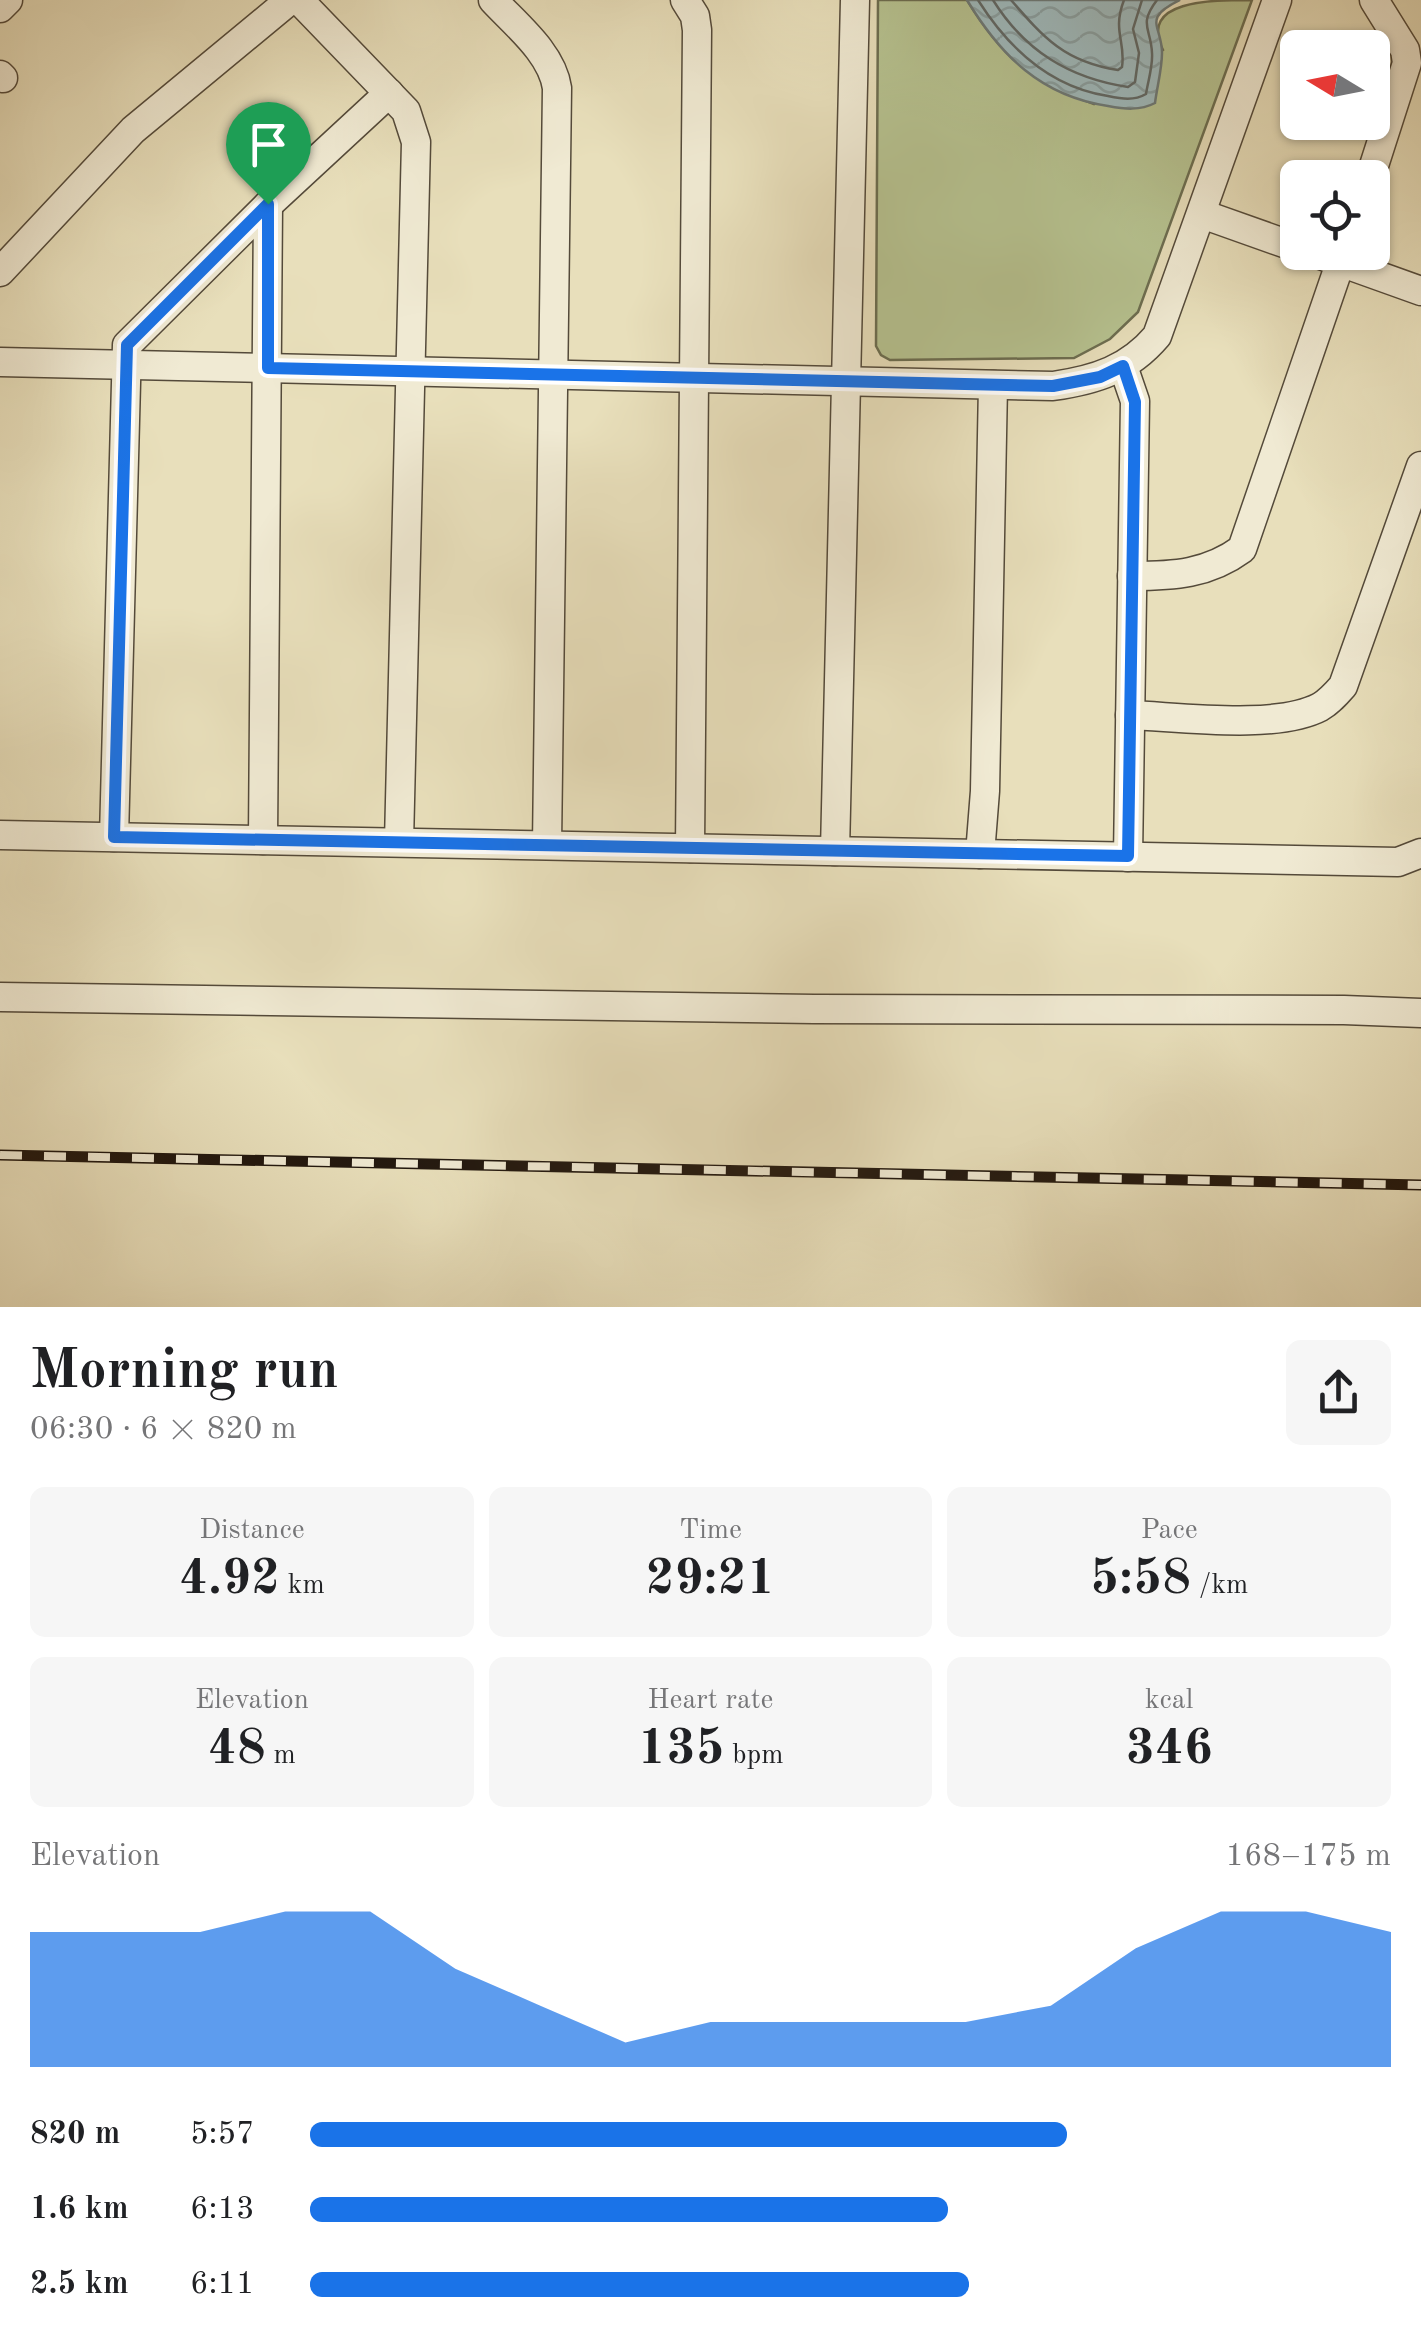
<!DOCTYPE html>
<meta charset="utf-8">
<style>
:root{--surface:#fff;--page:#f6f6f6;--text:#202124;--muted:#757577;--accent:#1a73e8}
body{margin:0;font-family:"Old Standard TT",serif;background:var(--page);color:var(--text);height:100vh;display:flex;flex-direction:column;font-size:38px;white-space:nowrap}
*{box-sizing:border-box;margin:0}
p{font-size:32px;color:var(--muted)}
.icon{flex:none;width:55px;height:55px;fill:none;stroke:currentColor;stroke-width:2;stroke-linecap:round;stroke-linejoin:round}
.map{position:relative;height:1307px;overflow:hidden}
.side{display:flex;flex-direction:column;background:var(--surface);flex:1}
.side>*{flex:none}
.needle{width:65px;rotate:280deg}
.fabs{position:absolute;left:1280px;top:30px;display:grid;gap:20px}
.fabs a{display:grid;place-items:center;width:110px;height:110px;border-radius:15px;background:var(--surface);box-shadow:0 2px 8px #0004;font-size:50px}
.pin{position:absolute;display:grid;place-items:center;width:85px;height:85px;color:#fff;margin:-102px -42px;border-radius:50% 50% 50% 0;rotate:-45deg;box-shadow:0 0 10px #0007}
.pin .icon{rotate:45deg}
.round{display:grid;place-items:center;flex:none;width:105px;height:105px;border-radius:15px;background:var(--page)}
.summary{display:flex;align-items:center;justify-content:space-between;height:170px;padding:0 30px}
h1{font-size:55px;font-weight:600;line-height:75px}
.figures{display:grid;grid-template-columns:repeat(3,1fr);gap:15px;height:170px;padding:10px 30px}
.figures div{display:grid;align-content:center;border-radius:15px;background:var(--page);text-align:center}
.figures b{font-size:50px;font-weight:600}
.figures small{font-size:28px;font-weight:400}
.figures p{font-size:28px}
.chart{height:280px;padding:20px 30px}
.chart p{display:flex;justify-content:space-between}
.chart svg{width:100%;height:180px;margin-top:10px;fill:var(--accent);opacity:.7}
ul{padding:0 30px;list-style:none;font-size:32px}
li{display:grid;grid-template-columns:160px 120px 1fr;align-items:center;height:75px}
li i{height:25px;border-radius:12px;background:var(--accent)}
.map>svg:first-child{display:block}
.grass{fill:#b6c290;stroke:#6c6d50;stroke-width:2.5}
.water{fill:url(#water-waves);stroke:#6c7977;stroke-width:2.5}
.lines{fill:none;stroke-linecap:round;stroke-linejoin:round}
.shore{stroke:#606866;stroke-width:2.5}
.minor-casing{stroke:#544a3a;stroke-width:31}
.minor{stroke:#f0ead3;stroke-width:28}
.rail-casing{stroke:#22180f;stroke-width:11}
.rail{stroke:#f0ead3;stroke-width:8;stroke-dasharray:22;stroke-linecap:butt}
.route-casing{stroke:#fff;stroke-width:20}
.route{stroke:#1a73e8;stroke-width:12}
</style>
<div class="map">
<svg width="1421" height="1307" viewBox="0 0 1421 1307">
<defs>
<pattern id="water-waves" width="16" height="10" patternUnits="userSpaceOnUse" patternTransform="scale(2.5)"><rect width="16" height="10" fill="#9eb9bc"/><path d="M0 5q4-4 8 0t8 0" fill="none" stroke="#889ea0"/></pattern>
</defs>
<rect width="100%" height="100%" fill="#e8dfbb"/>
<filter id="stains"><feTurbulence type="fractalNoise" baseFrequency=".002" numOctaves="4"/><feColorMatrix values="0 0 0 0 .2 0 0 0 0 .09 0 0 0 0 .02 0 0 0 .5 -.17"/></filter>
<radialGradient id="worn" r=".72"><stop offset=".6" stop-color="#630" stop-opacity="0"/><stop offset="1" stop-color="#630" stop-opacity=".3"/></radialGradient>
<path class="grass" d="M878,0H967C1002,57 1031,82 1094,104L1163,50C1138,0 1211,0 1252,0L1138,312L1110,339L1074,358L890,360L881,355L876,346Z"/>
<path class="water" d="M967,0H1180C1141,19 1162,25 1162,53C1162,69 1157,87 1155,103C1140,111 1124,109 1108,106C1041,96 1001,56 967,0Z"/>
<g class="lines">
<g class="shore">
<path d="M978,0C1009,49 1050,87 1108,96C1122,99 1134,101 1146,94C1148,81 1153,66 1152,53C1151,28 1138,25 1157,0"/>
<path d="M993,0C1025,51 1069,78 1128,87L1135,82L1139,53L1133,29L1142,0"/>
<path d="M1011,0C1044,38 1065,62 1118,70L1122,67C1126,42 1112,31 1124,0"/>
</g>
<g class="minor-casing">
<g id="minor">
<path d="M299,0L406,111L416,142L399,842"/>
<path d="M493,0C516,25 552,53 557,88L547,845"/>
<path d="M685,0L695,16L697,30L690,848"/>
<path d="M0,8L8,0"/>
<path d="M0,75L3,78"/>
<path d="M1370,178L1407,63L1405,50L1374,0"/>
<path d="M1202,214L1298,248"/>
<path d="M1312,252L1421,291"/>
<path d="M0,272L133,130L290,0"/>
<path d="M0,362L1053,386C1096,380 1129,369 1157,336L1277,0"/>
<path d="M1123,366L1135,401L1128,857"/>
<path d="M1132,576C1174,576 1208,574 1242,549L1344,252"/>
<path d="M1130,715C1181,717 1276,730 1320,707C1329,702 1336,694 1343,686L1421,466"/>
<path d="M0,835L1398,862L1421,853"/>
<path d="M114,837L127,345L268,205L389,93"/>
<path d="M263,840L268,205"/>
<path d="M835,851L855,0"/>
<path d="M980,854L985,791L993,385"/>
<path d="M0,997L814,1009L1344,1010L1421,1013"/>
</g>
</g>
<use href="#minor" class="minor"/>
<g class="rail-casing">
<path id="rail" d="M0,1155L1421,1185"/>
</g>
<use href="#rail" class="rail"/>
</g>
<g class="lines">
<g class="route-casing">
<path id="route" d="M268,204V368L1053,386L1100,377L1123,366L1135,402L1128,856L114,837L127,345Z"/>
</g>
<use href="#route" class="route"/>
</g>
<rect width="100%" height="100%" filter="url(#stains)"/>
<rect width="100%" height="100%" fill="url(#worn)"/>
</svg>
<div class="fabs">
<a><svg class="needle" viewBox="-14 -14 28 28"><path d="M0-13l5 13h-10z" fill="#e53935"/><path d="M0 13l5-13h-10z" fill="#757577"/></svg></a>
<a><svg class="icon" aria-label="locate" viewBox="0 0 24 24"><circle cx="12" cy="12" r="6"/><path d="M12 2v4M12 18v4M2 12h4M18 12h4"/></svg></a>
</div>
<div class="pin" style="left:268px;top:204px;background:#1e9e55"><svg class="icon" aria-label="arrive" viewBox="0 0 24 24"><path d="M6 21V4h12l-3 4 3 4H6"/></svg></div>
</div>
<section class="side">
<div class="summary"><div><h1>Morning run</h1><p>06:30 · 6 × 820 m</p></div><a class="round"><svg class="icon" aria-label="share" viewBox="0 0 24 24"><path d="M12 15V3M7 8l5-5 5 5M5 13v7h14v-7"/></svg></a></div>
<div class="figures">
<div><p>Distance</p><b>4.92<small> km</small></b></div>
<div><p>Time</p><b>29:21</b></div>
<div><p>Pace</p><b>5:58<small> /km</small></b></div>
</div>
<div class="figures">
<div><p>Elevation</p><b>48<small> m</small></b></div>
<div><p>Heart rate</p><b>135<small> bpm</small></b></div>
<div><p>kcal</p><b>346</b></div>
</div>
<div class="chart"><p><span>Elevation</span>168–175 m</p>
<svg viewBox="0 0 160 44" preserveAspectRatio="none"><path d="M0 44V11L10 11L20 11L30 6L40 6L50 20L60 29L70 38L80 33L90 33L100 33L110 33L120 29L130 15L140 6L150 6L160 11V44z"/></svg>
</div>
<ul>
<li><b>820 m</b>5:57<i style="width:70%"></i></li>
<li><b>1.6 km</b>6:13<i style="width:59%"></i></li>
<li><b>2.5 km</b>6:11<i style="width:61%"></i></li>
</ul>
</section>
